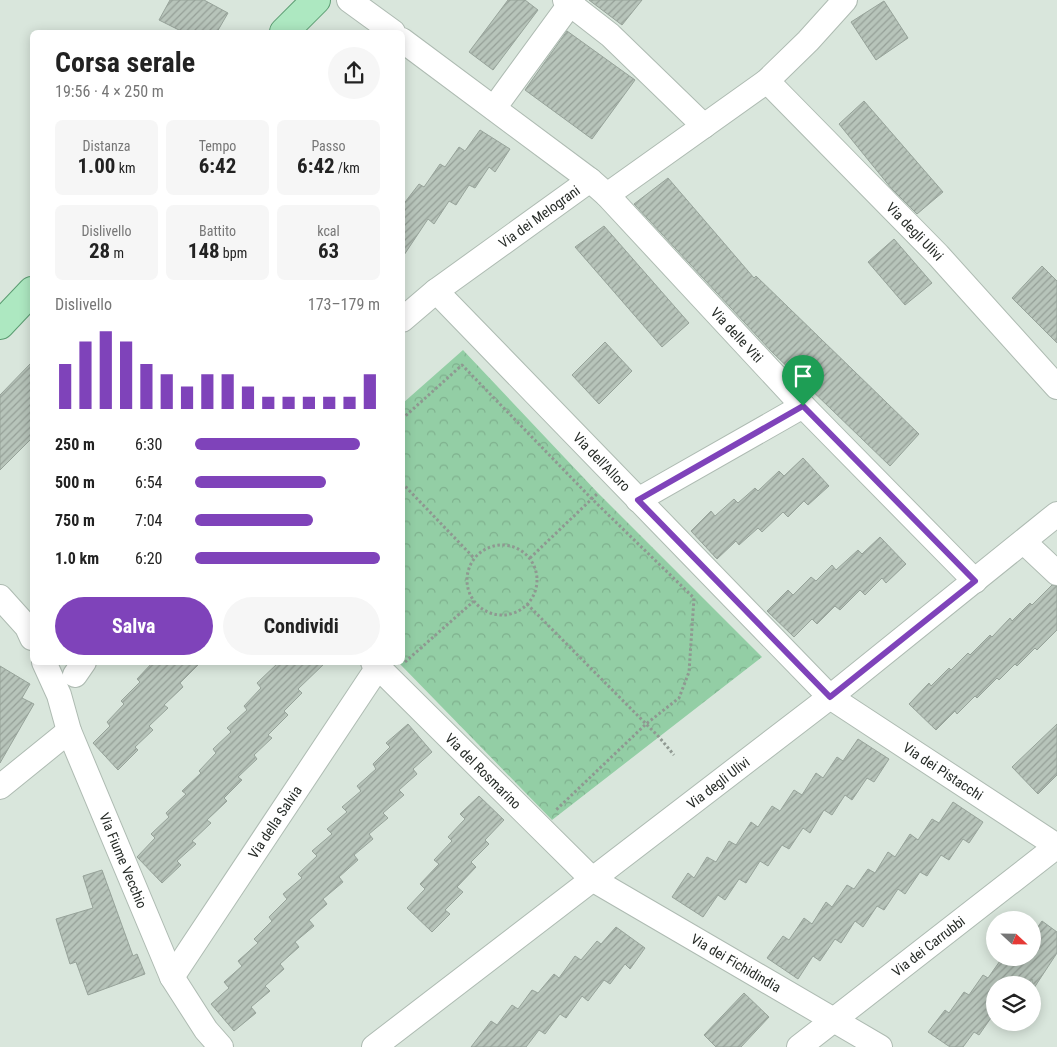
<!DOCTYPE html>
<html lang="it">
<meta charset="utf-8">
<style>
:root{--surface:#fff;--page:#f6f6f6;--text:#222;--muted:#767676;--accent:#7f43ba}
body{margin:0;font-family:"Roboto Condensed",sans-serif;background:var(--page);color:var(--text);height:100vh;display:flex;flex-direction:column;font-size:19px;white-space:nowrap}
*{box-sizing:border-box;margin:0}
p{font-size:16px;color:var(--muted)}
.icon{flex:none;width:28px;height:28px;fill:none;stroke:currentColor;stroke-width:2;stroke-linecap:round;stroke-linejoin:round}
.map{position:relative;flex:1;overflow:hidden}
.panel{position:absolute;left:30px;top:30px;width:375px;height:635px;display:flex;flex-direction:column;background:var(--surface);border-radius:8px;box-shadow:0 2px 12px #0003}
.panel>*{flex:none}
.needle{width:32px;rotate:112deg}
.controls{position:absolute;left:986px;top:911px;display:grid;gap:10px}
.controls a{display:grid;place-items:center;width:55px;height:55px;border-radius:50%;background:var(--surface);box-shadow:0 2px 12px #0003;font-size:25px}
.pin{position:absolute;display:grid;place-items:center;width:42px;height:42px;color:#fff;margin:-51px -21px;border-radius:50% 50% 50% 0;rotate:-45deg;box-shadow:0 0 5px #0007}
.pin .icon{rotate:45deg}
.round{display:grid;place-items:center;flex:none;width:52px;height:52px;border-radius:26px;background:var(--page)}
.overview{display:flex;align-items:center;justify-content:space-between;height:85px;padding:0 25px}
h1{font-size:28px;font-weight:700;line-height:38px}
.stats{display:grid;grid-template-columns:repeat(3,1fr);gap:8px;height:85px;padding:5px 25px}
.stats div{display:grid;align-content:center;border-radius:8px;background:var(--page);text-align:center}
.stats b{font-size:21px;font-weight:700}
.stats small{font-size:14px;font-weight:400}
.stats p{font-size:14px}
.chart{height:140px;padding:10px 25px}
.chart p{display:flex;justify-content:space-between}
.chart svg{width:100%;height:90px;margin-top:5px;stroke:var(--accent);stroke-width:6}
.primary-button{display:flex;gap:10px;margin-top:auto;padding:10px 25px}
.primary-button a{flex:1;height:58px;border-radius:30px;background:var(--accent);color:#fff;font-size:20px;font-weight:700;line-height:58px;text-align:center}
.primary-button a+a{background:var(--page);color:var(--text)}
ul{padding:0 25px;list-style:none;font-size:16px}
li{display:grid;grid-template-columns:80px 60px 1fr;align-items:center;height:38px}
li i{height:12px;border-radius:6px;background:var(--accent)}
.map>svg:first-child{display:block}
.park{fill:url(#park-crowns)}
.building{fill:url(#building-hatch);stroke:#97a39a}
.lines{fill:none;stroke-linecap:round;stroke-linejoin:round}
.minor-casing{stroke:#aebbb2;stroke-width:26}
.major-casing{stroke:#5a9c71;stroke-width:30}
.path{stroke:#8f9891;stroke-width:3;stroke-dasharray:2.5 2.5;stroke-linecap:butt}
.minor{stroke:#fff;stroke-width:24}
.major{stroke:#ade8c1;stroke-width:28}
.route-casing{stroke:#fff;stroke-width:10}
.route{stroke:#7f43ba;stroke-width:6}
.labels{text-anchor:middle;stroke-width:4;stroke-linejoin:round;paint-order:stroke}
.street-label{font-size:14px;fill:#272c28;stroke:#fff}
</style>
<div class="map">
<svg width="1057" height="1047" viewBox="0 0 1057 1047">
<defs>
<pattern id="park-crowns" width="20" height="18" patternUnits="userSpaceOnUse" patternTransform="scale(1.25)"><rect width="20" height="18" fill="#93cea5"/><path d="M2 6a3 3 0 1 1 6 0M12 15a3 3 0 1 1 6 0" fill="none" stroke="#7fb18e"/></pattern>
<pattern id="building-hatch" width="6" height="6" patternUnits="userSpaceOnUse" patternTransform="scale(1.25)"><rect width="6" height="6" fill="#b7c4ba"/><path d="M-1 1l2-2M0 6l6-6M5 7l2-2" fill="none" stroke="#959f97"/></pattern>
</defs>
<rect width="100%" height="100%" fill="#d9e6dc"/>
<path class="park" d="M463,350L598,493L762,657L552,820L399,663L402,662L403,403Z"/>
<g class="building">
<path d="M170,0H204L228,13L217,32H183L159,20Z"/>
<path d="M508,0H525L538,10L493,70L469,52Z"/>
<path d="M589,0H642L622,25Z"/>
<path d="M884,1L908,38L876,60L851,22Z"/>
<path d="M567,31L635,80L592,139L525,90Z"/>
<path d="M864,101L943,192L917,214L891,188L839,124Z"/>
<path d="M480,130L510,149L495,172L489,167L475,188L469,185L456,205L449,201L434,224L428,219L402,258V206L419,184L424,187L440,164L445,167L459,147L465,151Z"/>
<path d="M668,178L754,278L756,276L919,434L890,466L772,352L634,204Z"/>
<path d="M604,226L689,323L662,347L575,247Z"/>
<path d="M894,239L932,283L905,305L868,262Z"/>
<path d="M1042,266L1057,281V343L1012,298Z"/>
<path d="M605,342L632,371L599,404L572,375Z"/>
<path d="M32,362V438L0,470V395Z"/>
<path d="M803,458L829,486L808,505L804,501L788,517L783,512L762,532L758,528L739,545L736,541L717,559L691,531L711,511L715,516L734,499L738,503L755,488L758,491L779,471L784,476Z"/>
<path d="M880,537L906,564L886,583L882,578L865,595L860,590L840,610L835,606L817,624L812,619L794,637L767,611L788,590L793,595L811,577L816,581L832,565L836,570L858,550L862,554Z"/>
<path d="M1052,585L1057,586V630L1037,650L1035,648L1017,666L1015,664L999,680L997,678L977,698L975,696L957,714L955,711L936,730L909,704L929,683L931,686L949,668L951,670L968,653L970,655L990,635L992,637L1010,618L1012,621L1030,603L1032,605Z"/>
<path d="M153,662H201L180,683L183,687L164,705L168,708L149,726L153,730L135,747L138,750L118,770L93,743L110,726L107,722L124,704L121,701L140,682L137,679Z"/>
<path d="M279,662H326L298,689L302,693L284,711L288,715L268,735L272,738L254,755L257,759L238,777L242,780L224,798L227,801L207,820L211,823L192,841L196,844L177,861L181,865L162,883L137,857L155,838L151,834L169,817L166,813L186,794L182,791L201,773L199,771L216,753L213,749L231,732L227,728L247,710L244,706L261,688L257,683Z"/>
<path d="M0,666L30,684L22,698L34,704L0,763Z"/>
<path d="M408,724L432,752L413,769L417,774L399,790L404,795L383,813L388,818L369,834L373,839L354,855L358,860L339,877L343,882L323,899L327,904L309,920L314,926L295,942L299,947L280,964L284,969L265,986L270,991L251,1007L256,1013L234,1031L211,1004L229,988L224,982L242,966L238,961L258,943L254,939L272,921L269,917L287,899L283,894L302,878L298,874L317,856L312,851L332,834L327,829L347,812L342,807L361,791L357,786L376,769L373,764L390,747L386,743Z"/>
<path d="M1057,724V775L1038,794L1012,767Z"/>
<path d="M858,739L889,759L874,782L867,778L852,800L845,795L832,815L824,810L810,833L803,828L789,849L782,845L768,866L760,861L746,883L739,879L725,900L718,895L703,917L672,897L688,873L694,878L707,857L716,862L729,841L736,845L751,822L758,827L772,806L780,811L794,790L802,795L816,773L823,778L837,757L843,761Z"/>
<path d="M479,796L504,820L485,840L489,844L471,862L476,867L457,887L463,892L445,910L450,914L432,932L407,908L425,889L420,884L439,864L434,860L452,841L448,837L465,819L460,814Z"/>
<path d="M953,802L983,822L969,843L963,839L949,860L941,855L927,876L920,872L905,894L898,889L884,910L877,906L863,927L855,921L841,943L835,939L820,961L813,956L798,979L767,958L783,936L789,940L804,918L812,924L826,902L832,907L847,885L854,889L868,869L875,873L888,852L895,857L910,834L918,840L932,819L939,823Z"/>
<path d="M102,870L133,956L137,954L145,974L88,995L76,962L70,964L56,919L93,908L83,876Z"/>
<path d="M1042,921L1057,932V953L1032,991V979L1028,985H995V1012L979,1035L974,1032L963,1047H950L928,1032L945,1010L949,1013L964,992L969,995L983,975L988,978L1002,958H1032V935Z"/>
<path d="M616,927L645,948L630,969L625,964L610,984L604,980L588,1001L582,996L566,1018L560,1014L545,1034L539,1030L526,1047H471L491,1021L497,1025L512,1005L518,1009L532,990L538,993L554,974L559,978L575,956L581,960L597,941L601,944Z"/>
<path d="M744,993L769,1017L741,1047H716L704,1035Z"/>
</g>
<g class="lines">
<g class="minor-casing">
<g id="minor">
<path d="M349,0L393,32"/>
<path d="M565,0L610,35L704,126"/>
<path d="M402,40L590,180"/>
<path id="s1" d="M767,81L938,255L1057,387"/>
<path d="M494,108L573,0"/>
<path id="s2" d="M607,195L803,406L975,581"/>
<path id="s3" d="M436,291L830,697L1057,846"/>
<path id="s4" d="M402,320L436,291L590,180L607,195L767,81L808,41L845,0"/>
<path d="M638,500L803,406"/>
<path d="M1024,542L1057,573"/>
<path d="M0,597L27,627L32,638"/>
<path id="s5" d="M44,662L59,695L69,731L172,977L206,1030L221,1047"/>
<path id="s6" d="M373,662L592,879L880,1047"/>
<path d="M75,675L84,662"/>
<path d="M0,787L69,731"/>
<path id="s7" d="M172,977L378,667"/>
<path id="s8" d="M374,1047L830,697L1057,514"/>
<path id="s9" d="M799,1047L1057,846"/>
</g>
</g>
<g class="major-casing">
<g id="major">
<path d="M284,32L316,0"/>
<path d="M0,325L32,291"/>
</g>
</g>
<g class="path">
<path d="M402,419L462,365L592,499L694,598L689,672L679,698L646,724L556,810"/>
<path d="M402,483L474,558"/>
<circle cx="502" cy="580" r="35"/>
<path d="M530,558L598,493"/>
<path d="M527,604L659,737L674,755"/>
<path d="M405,662L474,601"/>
</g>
<use href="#minor" class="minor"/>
<use href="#major" class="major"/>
</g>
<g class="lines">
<g class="route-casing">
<path id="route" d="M803,406L975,581L830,697L638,500Z"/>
</g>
<use href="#route" class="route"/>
</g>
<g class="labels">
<g class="street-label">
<text dy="5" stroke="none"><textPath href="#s4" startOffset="172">Via dei Melograni</textPath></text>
<text dy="5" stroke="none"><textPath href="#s1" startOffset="211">Via degli Ulivi</textPath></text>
<text dy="5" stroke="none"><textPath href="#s2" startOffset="191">Via delle Viti</textPath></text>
<text dy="5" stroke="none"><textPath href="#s3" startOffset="238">Via dell'Alloro</textPath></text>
<text dy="5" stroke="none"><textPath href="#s6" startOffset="155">Via del Rosmarino</textPath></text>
<text dy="5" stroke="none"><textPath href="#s3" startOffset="701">Via dei Pistacchi</textPath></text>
<text dy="5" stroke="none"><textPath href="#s8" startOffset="434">Via degli Ulivi</textPath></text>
<text dy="5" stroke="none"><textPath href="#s7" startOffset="186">Via della Salvia</textPath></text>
<text dy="5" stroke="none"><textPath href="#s5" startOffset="214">Via Fiume Vecchio</textPath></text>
<text dy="5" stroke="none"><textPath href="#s9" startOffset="164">Via dei Carrubbi</textPath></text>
<text dy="5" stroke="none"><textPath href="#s6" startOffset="475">Via dei Fichidindia</textPath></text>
</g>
</g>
</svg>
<div class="controls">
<a><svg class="needle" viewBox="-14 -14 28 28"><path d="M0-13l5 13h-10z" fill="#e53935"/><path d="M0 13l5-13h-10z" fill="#767676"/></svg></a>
<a><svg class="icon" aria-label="layers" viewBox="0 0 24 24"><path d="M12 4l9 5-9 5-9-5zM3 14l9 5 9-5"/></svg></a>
</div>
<div class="pin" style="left:803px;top:406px;background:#1e9e55"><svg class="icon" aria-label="arrive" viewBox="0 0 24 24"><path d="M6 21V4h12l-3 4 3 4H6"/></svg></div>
<section class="panel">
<div class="overview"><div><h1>Corsa serale</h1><p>19:56 · 4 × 250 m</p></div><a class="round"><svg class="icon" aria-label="share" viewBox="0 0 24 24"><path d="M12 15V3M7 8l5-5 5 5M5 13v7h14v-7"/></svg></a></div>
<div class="stats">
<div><p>Distanza</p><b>1.00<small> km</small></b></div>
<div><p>Tempo</p><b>6:42</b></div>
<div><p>Passo</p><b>6:42<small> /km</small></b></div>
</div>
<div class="stats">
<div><p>Dislivello</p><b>28<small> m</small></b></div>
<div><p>Battito</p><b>148<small> bpm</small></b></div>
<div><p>kcal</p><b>63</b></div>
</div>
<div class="chart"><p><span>Dislivello</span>173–179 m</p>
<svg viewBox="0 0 160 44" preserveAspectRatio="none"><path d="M5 44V22M15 44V11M25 44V6M35 44V11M45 44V22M55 44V27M65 44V33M75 44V27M85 44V27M95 44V33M105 44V38M115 44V38M125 44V38M135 44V38M145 44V38M155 44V27"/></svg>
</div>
<ul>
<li><b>250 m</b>6:30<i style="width:89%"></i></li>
<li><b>500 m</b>6:54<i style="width:71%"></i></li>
<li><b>750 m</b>7:04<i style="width:64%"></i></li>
<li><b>1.0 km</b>6:20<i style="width:100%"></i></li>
</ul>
<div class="primary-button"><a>Salva</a><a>Condividi</a></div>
</section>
</div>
